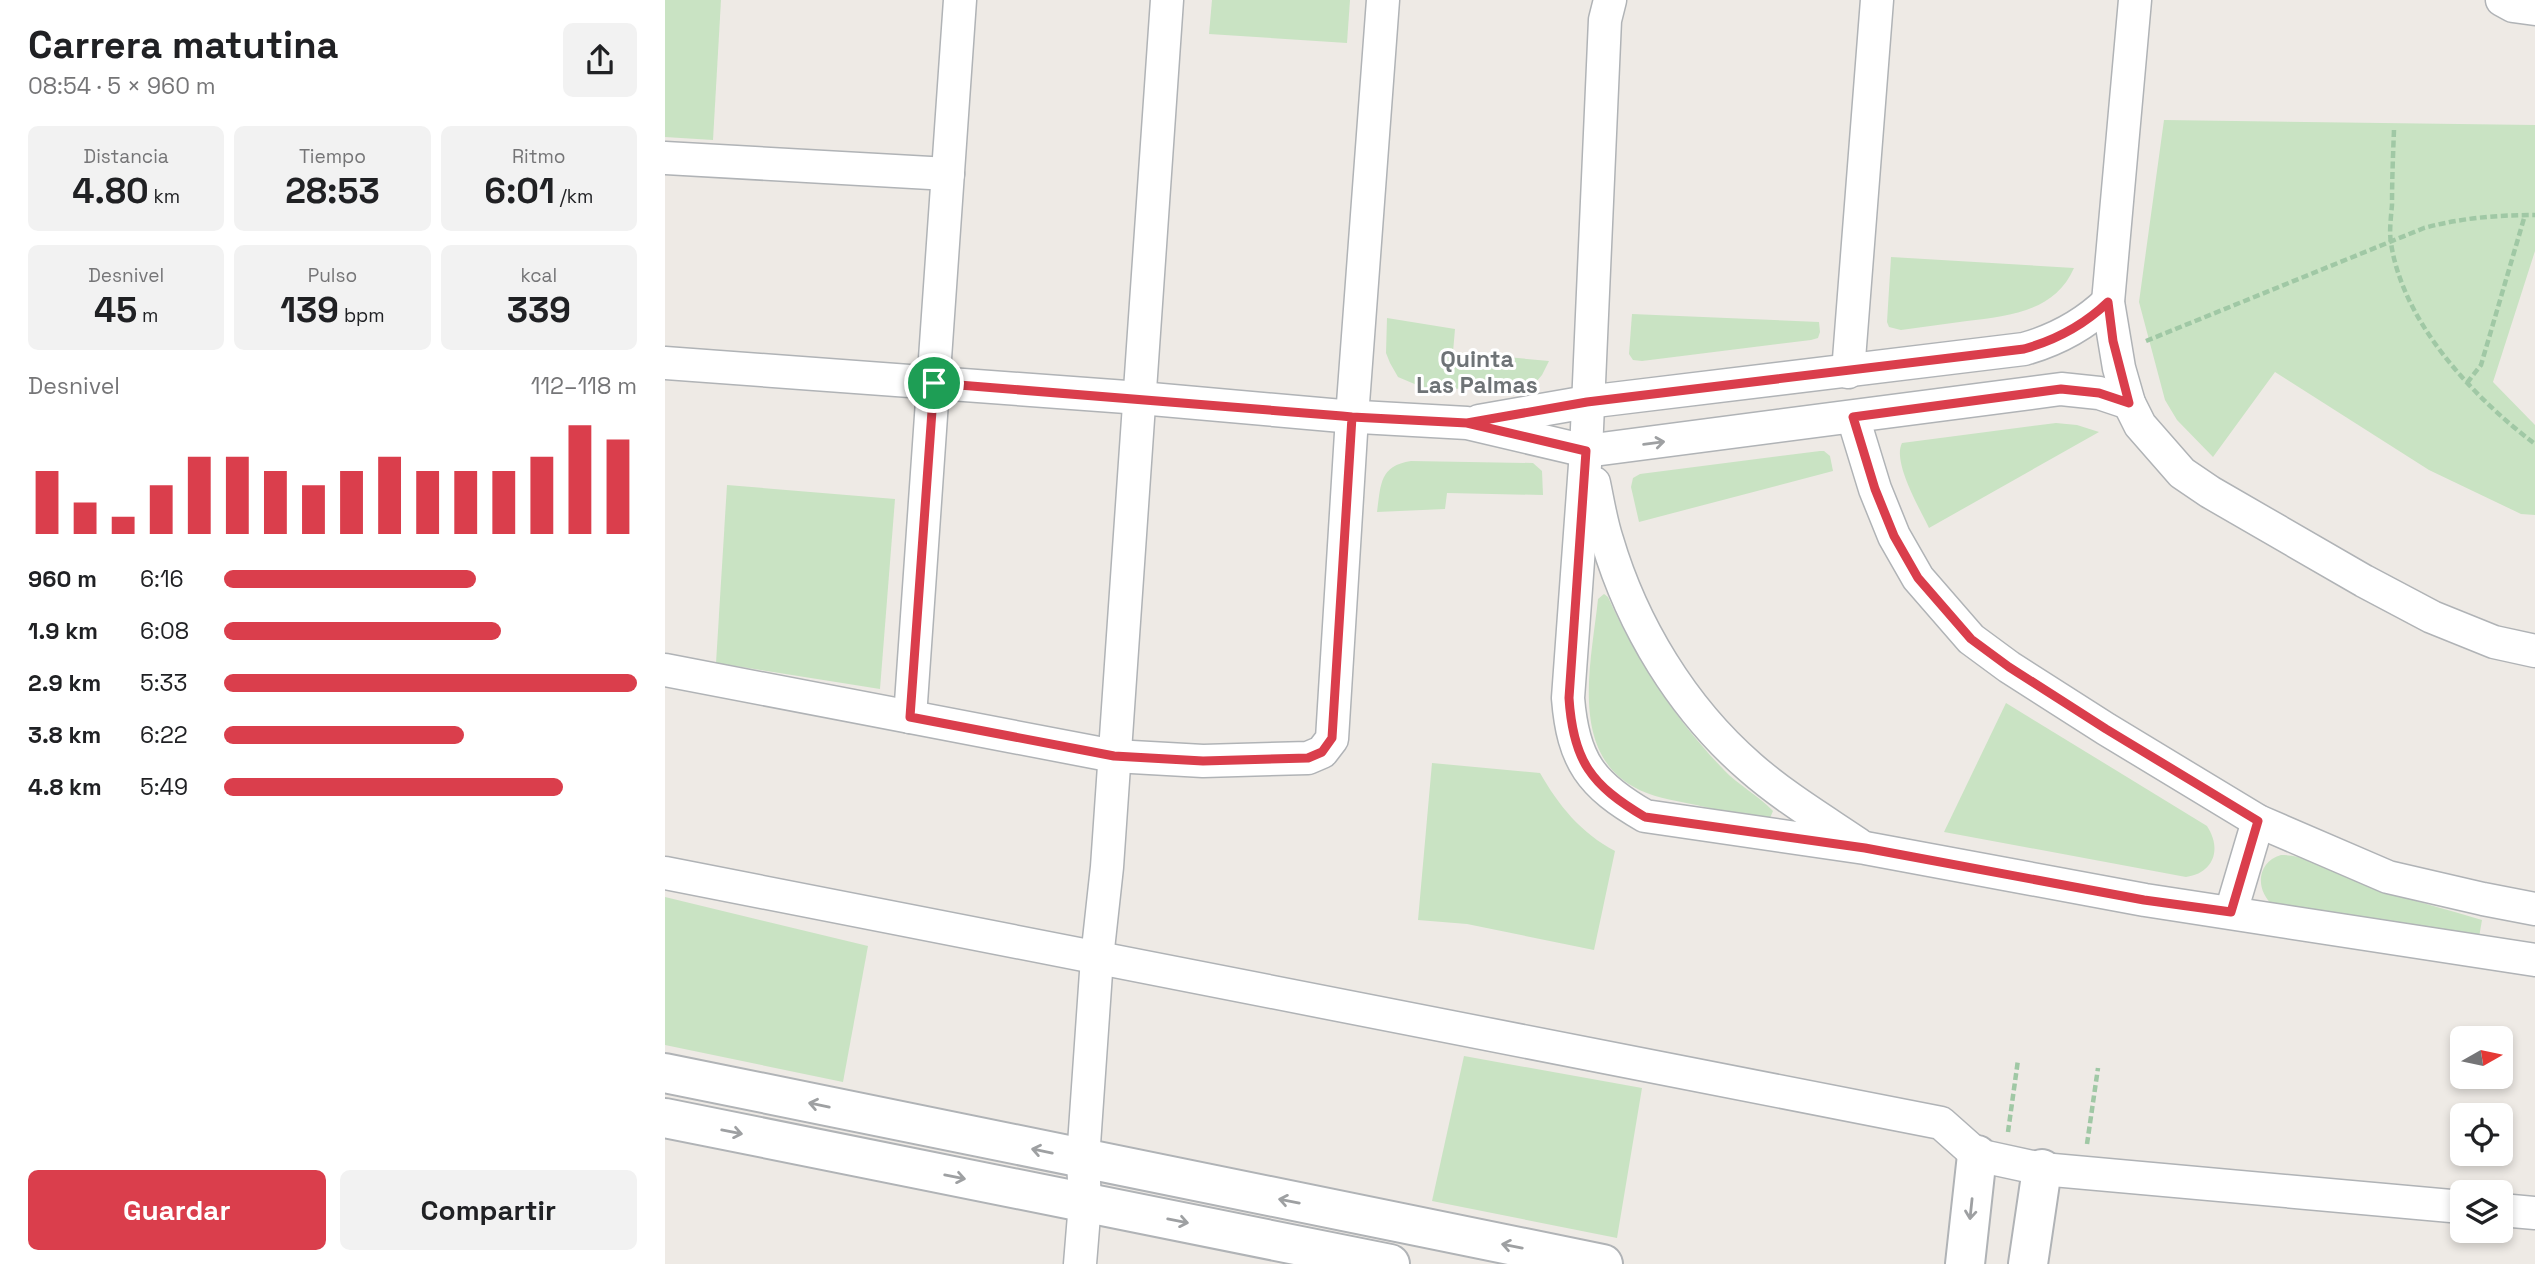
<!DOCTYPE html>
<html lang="es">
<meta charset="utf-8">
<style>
:root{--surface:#fff;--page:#f2f2f2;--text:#202124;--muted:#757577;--accent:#da3e4c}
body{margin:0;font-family:"Space Grotesk",sans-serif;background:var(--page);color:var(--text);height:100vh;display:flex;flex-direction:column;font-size:26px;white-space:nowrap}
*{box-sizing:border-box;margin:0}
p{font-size:23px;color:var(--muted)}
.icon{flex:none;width:38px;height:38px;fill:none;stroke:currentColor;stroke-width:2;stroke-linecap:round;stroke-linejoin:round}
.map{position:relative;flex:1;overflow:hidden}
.panel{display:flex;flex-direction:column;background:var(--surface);width:665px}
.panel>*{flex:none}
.needle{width:46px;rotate:81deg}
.tools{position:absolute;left:1785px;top:1026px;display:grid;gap:14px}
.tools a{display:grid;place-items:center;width:63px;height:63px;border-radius:10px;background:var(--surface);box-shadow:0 4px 10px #0003;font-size:35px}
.pin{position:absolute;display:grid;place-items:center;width:60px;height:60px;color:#fff;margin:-30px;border:4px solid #fff;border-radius:50%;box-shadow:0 2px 7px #0007}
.round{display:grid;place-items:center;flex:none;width:74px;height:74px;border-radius:10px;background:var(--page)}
.overview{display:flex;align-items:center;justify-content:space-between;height:119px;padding:0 28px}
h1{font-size:38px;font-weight:700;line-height:52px}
.figures{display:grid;grid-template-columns:repeat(3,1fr);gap:10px;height:119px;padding:7px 28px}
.figures div{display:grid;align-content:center;border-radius:10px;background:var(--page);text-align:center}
.figures b{font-size:35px;font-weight:700}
.figures small{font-size:19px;font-weight:400}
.figures p{font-size:19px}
.chart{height:196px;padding:14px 28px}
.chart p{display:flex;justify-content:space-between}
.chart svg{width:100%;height:126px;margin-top:7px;stroke:var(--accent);stroke-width:6}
.cta{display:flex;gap:14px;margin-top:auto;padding:14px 28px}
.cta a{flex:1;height:80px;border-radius:10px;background:var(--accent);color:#fff;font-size:28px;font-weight:700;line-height:80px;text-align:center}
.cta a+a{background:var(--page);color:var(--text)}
ul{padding:0 28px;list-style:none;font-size:23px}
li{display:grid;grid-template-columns:112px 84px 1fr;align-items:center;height:52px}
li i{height:18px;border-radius:9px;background:var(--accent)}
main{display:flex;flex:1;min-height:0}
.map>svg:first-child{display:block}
.green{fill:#c9e3c3}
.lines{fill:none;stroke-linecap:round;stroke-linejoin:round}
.minor-casing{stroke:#b0b3b6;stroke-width:35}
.tertiary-casing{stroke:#b0b3b6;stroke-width:42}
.path{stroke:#a0c8a5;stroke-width:4.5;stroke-dasharray:7 3.5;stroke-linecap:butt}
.minor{stroke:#fff;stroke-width:32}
.tertiary{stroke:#fff;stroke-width:38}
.oneway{stroke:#9ea0a2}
.route-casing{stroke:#fff;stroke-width:14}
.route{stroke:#da3e4c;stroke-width:9}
.labels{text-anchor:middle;stroke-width:6;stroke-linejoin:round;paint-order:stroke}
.neighbourhood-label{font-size:23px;font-weight:bold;fill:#6e7376;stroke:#fff}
</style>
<main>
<section class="panel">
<div class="overview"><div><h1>Carrera matutina</h1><p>08:54 · 5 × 960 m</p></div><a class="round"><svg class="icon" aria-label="share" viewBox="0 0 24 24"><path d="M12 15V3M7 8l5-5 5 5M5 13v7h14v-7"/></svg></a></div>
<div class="figures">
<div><p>Distancia</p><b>4.80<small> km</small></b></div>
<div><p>Tiempo</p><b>28:53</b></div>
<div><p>Ritmo</p><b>6:01<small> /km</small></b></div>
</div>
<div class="figures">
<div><p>Desnivel</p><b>45<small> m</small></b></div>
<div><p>Pulso</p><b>139<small> bpm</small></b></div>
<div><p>kcal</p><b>339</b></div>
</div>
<div class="chart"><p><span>Desnivel</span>112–118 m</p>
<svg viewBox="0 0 160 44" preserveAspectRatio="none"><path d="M5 44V22M15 44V33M25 44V38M35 44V27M45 44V17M55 44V17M65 44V22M75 44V27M85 44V22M95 44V17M105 44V22M115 44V22M125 44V22M135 44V17M145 44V6M155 44V11"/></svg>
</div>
<ul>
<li><b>960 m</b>6:16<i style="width:61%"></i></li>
<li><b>1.9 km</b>6:08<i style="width:67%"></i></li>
<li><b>2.9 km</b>5:33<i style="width:100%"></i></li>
<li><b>3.8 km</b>6:22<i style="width:58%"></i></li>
<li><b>4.8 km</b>5:49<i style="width:82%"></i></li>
</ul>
<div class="cta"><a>Guardar</a><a>Compartir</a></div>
</section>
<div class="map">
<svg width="1870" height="1264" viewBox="0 0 1870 1264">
<rect width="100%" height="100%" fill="#eeeae5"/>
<g class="green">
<path d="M0,0H56L48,140L0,137Z"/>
<path d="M547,0H685L682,43L544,34Z"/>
<path d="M1499,120L1870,125V251L1828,382L1870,425V515L1856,514L1764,470L1610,372L1548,457L1512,420L1500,400L1474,302Z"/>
<path d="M1226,257L1409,268C1390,312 1343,316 1302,321C1280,324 1258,327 1236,330L1224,327L1222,322Z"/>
<path d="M967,314L1154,322L1155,332L1153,338L1146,340L977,361L968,360L964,354Z"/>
<path d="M722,318L790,329L788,352L884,361L877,375L871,382L855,390L759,388L733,377L725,363L721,353Z"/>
<path d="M1391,423L1412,425L1434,432L1264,528C1255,509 1227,462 1237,443Z"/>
<path d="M1155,451H1159L1165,456L1168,471L974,522L966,487L968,478L975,474Z"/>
<path d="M746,461L868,463L877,471L878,495L782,493L780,509L712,512C716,485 714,466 746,461Z"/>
<path d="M62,485L230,499L215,689L51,663Z"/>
<path d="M939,594L943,597C972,661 1010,719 1059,770C1073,785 1093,795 1108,811L1105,818C1082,820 1049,808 1026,804C1007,800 986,797 969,787C903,751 927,659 933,599Z"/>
<path d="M1341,703L1542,826C1557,849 1549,873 1521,877L1279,832Z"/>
<path d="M767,763L875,773C894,806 916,833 950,851L929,950L802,924L753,920Z"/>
<path d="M1616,855C1648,855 1678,877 1708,887C1744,900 1781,909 1817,920L1813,943L1609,906C1590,891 1591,862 1616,855Z"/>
<path d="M0,897L203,946L178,1082L0,1045Z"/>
<path d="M799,1056L977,1088L952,1238L767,1201Z"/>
</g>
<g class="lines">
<g class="minor-casing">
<g id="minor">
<path d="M945,0L940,20L921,451L903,698C908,761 926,785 980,816L1200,848L1480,900L1870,960"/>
<path d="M1470,0L1443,302L1454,368L1464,403L1475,425L1517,473L1545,492L1699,581L1767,617L1829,642L1870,651"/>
<path d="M1837,0L1848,6L1870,9"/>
<path d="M0,158L283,174"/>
<path d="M0,363L475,398L677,416L802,423L921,451L1396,389L1434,393L1464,403"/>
<path d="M1183,372L1212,0"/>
<path d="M1188,417L1210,489L1229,536L1253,578L1306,639L1344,667L1441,729L1593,821L1723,877L1818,899L1870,909"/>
<path d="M814,421L922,402L1359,349C1391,340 1419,325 1443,302"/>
<path d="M929,483C933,502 936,522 942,540C967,625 1017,708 1085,767C1118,796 1156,819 1193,844"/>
<path d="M0,670L449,756L538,761L643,758L657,752L667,739L687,417L718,0"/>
<path d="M245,717L295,0"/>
<path d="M0,873L1276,1123L1312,1155L1377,1169L1797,1207"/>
<path d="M1566,912L1593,821"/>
<path d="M1836,1210L1870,1213"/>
<path d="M415,1264L420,1203L418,1159L432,958L442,867L502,0"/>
</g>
</g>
<g class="tertiary-casing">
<g id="tertiary">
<path d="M0,1073L938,1264"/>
<path d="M0,1118L725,1264"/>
<path d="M1300,1264L1312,1155"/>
<path d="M1363,1264L1377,1169"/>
</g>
</g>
<g class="path">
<path d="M1729,130C1728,155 1727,180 1727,205C1726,217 1724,231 1726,243C1738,323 1808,397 1870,444"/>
<path d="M1481,341L1759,228C1796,218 1831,215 1870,215"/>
<path d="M1802,383L1816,365L1860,215"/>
<path d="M1343,1132L1353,1060"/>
<path d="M1422,1144L1433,1068"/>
</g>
<use href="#minor" class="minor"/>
<use href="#tertiary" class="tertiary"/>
</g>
<defs><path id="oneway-shaft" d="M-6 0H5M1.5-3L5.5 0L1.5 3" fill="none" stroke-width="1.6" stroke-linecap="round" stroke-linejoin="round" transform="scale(1.75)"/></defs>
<g class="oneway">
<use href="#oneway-shaft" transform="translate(989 443) rotate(-7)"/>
<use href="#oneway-shaft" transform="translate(154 1105) rotate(-168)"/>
<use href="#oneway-shaft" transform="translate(67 1132) rotate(11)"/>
<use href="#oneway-shaft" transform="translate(377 1151) rotate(-168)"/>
<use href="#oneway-shaft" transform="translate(290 1177) rotate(11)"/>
<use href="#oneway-shaft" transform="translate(624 1201) rotate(-169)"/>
<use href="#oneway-shaft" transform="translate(1306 1209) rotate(96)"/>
<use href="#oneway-shaft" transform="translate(513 1221) rotate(11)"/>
<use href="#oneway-shaft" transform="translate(847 1246) rotate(-169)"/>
</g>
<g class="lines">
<g class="route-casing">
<path id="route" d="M269,383L677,416L687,417L802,423L921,451L904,698C908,761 926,785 980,817L1200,848L1479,900L1566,912L1593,821L1441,729L1344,667L1306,639L1253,578L1229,536L1210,489L1188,417L1396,389L1434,393L1464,403L1448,341L1443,302C1419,325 1391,340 1359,349L922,402L802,423L687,417L667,738L657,752L643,758L538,761L449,756L245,717L269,383"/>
</g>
<use href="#route" class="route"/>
</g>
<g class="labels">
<g class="neighbourhood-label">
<text x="812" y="367">Quinta<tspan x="812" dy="26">Las Palmas</tspan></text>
</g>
</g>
</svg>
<div class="tools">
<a><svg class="needle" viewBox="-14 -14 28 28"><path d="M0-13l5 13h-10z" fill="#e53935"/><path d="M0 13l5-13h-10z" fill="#757577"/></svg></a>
<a><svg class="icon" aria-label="locate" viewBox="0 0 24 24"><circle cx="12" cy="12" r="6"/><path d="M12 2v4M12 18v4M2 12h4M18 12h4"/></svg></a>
<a><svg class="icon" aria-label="layers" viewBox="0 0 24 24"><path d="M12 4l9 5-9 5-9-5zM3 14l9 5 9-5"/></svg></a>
</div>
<div class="pin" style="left:269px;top:383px;background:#1e9e55"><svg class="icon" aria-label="arrive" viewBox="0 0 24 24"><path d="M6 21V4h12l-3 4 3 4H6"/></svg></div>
</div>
</main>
